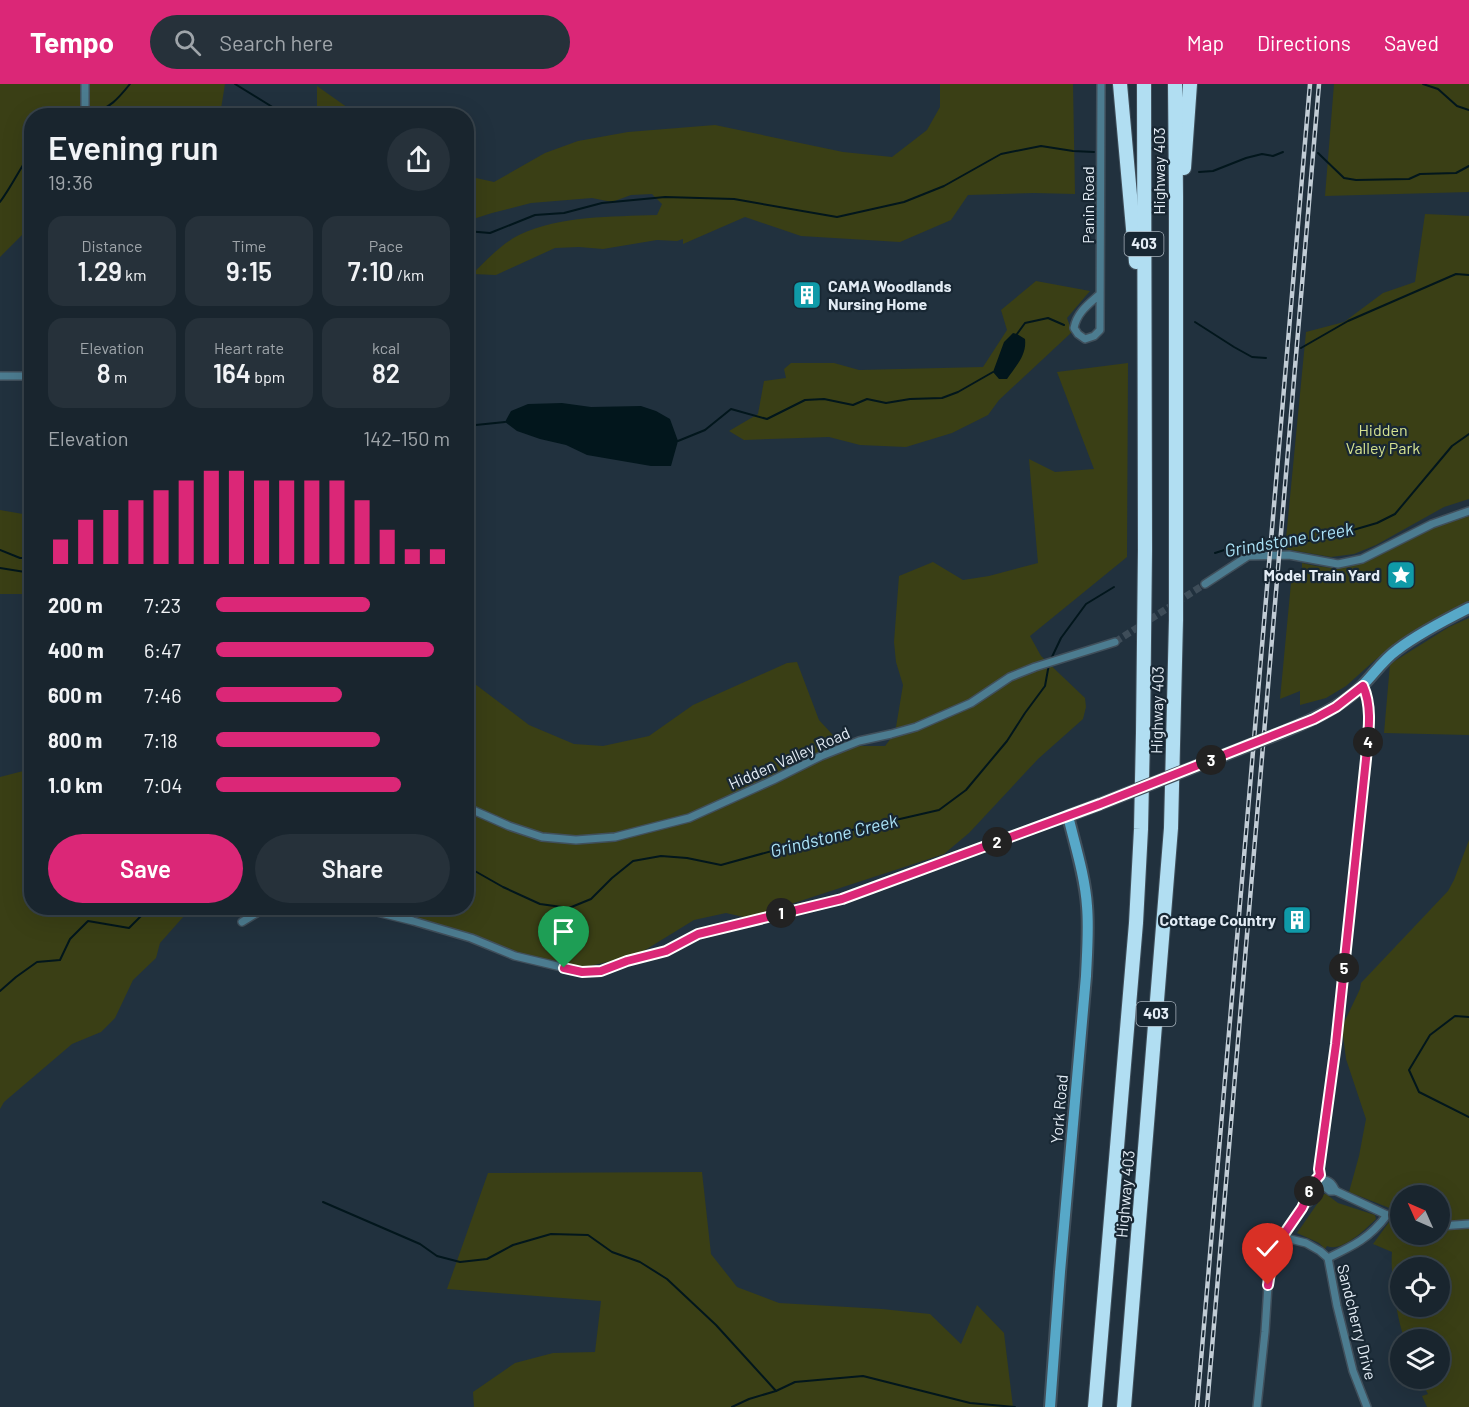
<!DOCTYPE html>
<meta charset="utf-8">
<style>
:root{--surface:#19252e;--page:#26313a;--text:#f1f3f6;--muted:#9fa5aa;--line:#37424a;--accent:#db2777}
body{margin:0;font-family:Barlow,sans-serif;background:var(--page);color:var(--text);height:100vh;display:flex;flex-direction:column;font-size:22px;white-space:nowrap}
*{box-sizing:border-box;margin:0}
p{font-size:20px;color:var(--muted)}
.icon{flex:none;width:33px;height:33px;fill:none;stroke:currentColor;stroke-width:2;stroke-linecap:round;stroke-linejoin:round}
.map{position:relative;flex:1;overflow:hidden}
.side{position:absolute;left:24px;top:24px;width:450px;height:807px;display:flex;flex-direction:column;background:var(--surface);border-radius:24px;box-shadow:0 6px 24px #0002,0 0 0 2px var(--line)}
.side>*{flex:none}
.needle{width:39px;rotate:315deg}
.tools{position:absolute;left:1390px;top:1101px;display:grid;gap:12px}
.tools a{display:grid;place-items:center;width:60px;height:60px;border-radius:50%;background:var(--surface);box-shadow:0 6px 24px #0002,0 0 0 2px var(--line);font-size:30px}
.pin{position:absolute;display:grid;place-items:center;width:51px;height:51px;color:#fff;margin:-62px -26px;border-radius:50% 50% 50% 0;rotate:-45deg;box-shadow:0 0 6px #0007}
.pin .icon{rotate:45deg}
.km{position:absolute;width:30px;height:30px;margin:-15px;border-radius:50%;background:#222;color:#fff;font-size:16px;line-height:30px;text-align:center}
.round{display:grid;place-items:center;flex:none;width:63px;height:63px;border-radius:32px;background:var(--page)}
.head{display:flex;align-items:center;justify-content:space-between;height:102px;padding:0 24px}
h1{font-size:33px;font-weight:600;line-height:45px}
.figures{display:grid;grid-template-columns:repeat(3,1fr);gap:9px;height:102px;padding:6px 24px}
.figures div{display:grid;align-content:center;border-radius:15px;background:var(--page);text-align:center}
.figures b{font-size:26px;font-weight:600}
.figures small{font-size:16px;font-weight:400}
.figures p{font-size:16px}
.chart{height:168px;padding:12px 24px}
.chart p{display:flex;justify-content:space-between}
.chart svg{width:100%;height:108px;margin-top:6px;stroke:var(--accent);stroke-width:6}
.action{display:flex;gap:12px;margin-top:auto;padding:12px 24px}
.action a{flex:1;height:69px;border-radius:36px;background:var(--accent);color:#fff;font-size:24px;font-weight:600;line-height:69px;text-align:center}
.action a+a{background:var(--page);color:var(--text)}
ul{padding:0 24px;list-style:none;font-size:20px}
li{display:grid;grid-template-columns:96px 72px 1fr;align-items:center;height:45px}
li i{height:15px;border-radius:8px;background:var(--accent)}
header{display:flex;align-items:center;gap:36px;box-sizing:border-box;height:84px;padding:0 30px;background:var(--accent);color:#fff}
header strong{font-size:28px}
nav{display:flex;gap:33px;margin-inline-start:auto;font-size:21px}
.search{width:420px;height:54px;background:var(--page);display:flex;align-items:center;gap:15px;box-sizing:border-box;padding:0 21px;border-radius:33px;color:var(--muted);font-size:22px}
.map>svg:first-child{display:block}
.green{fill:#3a3f15;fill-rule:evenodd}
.water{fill:#02161c}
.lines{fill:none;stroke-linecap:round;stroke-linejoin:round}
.stream{stroke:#02161c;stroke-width:2}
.street-tunnel{stroke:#3e4d59;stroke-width:7;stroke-dasharray:7 3.5;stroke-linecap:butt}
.street-casing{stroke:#404f5b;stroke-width:10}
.secondary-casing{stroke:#404f5b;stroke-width:14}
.highway-casing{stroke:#404f5b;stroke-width:16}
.street{stroke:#4c7c90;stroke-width:7}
.secondary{stroke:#57a8c8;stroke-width:10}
.highway{stroke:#b1def2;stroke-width:14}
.rail-casing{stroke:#c1ccd5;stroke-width:4.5}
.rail{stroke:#182733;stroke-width:2;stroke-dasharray:7;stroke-linecap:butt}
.secondary-bridge-casing{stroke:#404f5b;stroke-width:14;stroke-linecap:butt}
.secondary-bridge{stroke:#57a8c8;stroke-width:10}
.route-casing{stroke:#fff;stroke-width:12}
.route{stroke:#db2777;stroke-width:8}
.labels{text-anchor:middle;stroke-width:4.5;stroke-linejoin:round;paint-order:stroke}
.shield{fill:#182733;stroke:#a6b1bb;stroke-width:1.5}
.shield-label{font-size:15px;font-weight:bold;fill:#e3ecf5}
.street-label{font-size:16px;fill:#e3ecf5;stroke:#182733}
.poi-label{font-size:16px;font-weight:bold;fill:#e3ecf5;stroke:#182733;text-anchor:end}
.park-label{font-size:16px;fill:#d6e391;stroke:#182733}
.water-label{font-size:18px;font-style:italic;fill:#ace4f8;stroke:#182733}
</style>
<header>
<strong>Tempo</strong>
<div class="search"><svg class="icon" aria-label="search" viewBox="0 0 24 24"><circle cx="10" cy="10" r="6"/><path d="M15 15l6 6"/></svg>Search here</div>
<nav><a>Map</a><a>Directions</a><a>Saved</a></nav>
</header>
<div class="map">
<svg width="1469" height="1323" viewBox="0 0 1469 1323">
<rect width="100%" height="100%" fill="#21313e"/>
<g class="green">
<path d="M0,0H225L220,31L32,32L31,145H28L0,173Z"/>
<path d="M940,0H1073L1075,110L1034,109L968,111L951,136L900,158L801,152L745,133L683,160V155L677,157L657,156L603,165L579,163L555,164L496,191L472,190C486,177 501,160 519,151C561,131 611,133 657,131L662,120L652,110L631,111L612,118L592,114L531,119L492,129L467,137V92L494,98L545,69L578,57L628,48L715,41L843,68L892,73L927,46L940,23Z"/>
<path d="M1334,0H1469V108L1325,112Z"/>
<path d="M317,2L358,31H317Z"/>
<path d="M1425,130L1469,132V415L1444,423L1376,461L1354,470L1331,473L1285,465L1306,248L1344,238L1383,209L1415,198Z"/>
<path d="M1036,197L1090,207L1067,234L1072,248L999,316L988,331L952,349L906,363L860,361L829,353L744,356L729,347L758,330L764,297L786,294L784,285L791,279H834L859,286L983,283L1007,246L1001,226Z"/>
<path d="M1128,279L1127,473L1030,552L1041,572L1085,614L1086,623L1083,635L1038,675L969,749L944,770L748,834L726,829L694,836L637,871L577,885L538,879L455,847L379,824H466L467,594L529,641L574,660L603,662L649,652L693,621L787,579L797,578L819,636L843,662H885L895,649L903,601L896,578L894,558L899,492L933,478L963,496L989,492L1038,479L1029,375L1055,388L1094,385L1057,288Z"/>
<path d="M31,423V510H0V426L23,430Z"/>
<path d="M1469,432V518L1425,540L1375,576L1346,602L1326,614L1300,621V607L1280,615L1291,499L1294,497H1302V479C1313,481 1327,485 1339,483C1373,479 1399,460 1429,446C1442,440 1456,436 1469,432Z"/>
<path d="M1469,534V651L1384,649L1390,580L1449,543Z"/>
<path d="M31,685L32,824H238L220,831L184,832L160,859L156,874L133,896L115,934L101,948L72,960L4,1018L0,1025V693Z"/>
<path d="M1469,756V1323H1427L1422,1312L1428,1310L1420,1295L1440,1294V1256L1405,1255C1397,1238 1390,1188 1392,1168L1373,1160L1397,1127L1349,1108L1359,1072L1366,1035L1346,975L1342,943L1360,905L1361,899L1448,807L1454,796ZM1401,1112H1440V1150H1401ZM1401,1184H1440V1222H1401Z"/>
<path d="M702,1088L711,1170L737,1203L779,1219L882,1225L930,1230L961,1260L977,1221L1004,1249L1013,1323H474L473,1308L515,1279L553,1269L595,1268L601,1217L447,1205L488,1089Z"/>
<path d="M1324,1110H1326L1338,1119L1375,1131L1376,1135C1366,1145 1341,1169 1327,1162L1325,1165L1319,1159L1297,1149Z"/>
</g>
<g class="water">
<path d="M1013,249L1017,250L1025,255C1027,271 1016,282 1007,295H999L993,288L1004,258Z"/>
<path d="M562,319L591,323L641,322L656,327L670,335L678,357L671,382H651L587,371L566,361L540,355L517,347L505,338L511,327L528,320Z"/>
</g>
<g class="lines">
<g class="stream">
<path d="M235,0L287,32"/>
<path d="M1423,0L1438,5L1457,22L1469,26"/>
<path d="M91,30C110,24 118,15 130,0"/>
<path d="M1318,69L1344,94L1356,96L1409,95L1420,90L1456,89L1469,82"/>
<path d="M1199,88L1213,87L1246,74L1262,70L1273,72L1283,68"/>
<path d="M0,118C12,102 20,84 32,67"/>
<path d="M466,147L490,149L535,131L564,129L602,119L665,113L734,115L837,133L904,118L944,102L1001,70L1041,62L1073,67L1094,68"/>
<path d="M1195,238L1234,263L1252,273L1266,274"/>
<path d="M1017,250L1025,239L1048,234L1064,241"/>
<path d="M1301,264L1348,237L1456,190L1469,191"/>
<path d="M466,342L505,338"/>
<path d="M678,357L705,346L731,325L767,335L805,316L824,315L853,321L867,315L886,319L910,315L942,314L958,308L993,288"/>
<path d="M0,466L20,474H32"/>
<path d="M1215,469L1237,462L1262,457H1307L1329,453L1377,439L1395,430L1452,362L1469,350"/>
<path d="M0,484L25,488L32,486"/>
<path d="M1051,575L1061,554L1086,520L1114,503"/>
<path d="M466,782L503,803L540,820L569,824L591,815L612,794L633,777L661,772L687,774L721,781L826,752L939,726L966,706L1007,657L1025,629L1045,602L1049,580"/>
<path d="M0,907L16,893L37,878L60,876L70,855L88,837L129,844L149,824"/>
<path d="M1469,933L1455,932L1430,951L1409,986L1419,1008L1469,1033"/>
<path d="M323,1118L420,1160L437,1172L460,1178L487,1175L513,1161L551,1150L588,1151L612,1168L640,1178L667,1195L716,1241L776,1307"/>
<path d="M732,1323L749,1315L776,1307L795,1298L863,1292L970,1319L1015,1323"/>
</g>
<path class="street-tunnel" d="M1115,558L1205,500"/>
<g class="street-casing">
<g id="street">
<path d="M85,32V0"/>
<path d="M1100,210C1089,220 1077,228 1074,244L1078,250L1085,255L1094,252L1100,246L1101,0"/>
<path d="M0,292H32"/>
<path d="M1205,500L1248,472L1289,471L1338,480L1362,475L1432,440L1469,427"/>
<path d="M1363,601C1373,624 1368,651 1366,675L1336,960L1319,1085C1320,1091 1323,1095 1323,1101L1330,1107H1336L1387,1131L1401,1134"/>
<path d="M466,723L509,742L542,753L576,756L615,753L646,745L689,734L773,696L821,672L859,657L891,650L916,643L971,619L1010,593L1035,583L1115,558"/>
<path d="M361,824L413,837L471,854L515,872L582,888L601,887L627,877L666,867L698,850L842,815L1068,732"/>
<path d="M242,838L265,824"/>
<path d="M1323,1096C1330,1096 1333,1101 1336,1107"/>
<path d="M1304,1122L1309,1118L1323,1096"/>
<path d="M1440,1142L1469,1140"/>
<path d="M1282,1153L1306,1159L1320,1167L1328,1174L1337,1222L1353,1287L1367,1323"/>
<path d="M1328,1174C1353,1162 1370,1154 1387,1131"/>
<path d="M1257,1323L1265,1248L1268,1201L1272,1176L1282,1153L1302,1124L1314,1098L1320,1091"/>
</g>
</g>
<g class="secondary-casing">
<g id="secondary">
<path d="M1283,648C1312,636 1339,624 1362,602C1374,590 1383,576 1397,566C1418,550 1445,536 1469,524"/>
<path d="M1050,1323L1060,1188L1086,892C1087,869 1089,845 1087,822C1085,792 1075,761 1068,732L1100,720"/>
</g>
</g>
<g class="highway-casing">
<g id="highway">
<path d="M1120,0L1136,178"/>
<path d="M1184,84L1190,0"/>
<path d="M1095,1323L1136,839L1141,745L1143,649L1145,465L1144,0"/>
<path d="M1124,1323L1171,744L1176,536V112L1175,0"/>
</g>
</g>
<use href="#street" class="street"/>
<use href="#secondary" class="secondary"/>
<use href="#highway" class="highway"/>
<g class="rail-casing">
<g id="rail">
<path d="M1197,1323L1310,0"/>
<path d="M1207,1323L1319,0"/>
</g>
</g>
<use href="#rail" class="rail"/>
<g class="secondary-bridge-casing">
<path id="secondary-bridge" d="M1100,720L1283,648"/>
</g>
<use href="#secondary-bridge" class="secondary-bridge"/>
</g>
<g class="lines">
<g class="route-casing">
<path id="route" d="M564,884L582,888L601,887L627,877L666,867L698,850L842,815L1100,720L1314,635L1336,623L1363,602C1373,624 1368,651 1366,675L1336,960L1319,1085L1320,1091L1314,1098L1302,1124L1282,1153L1272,1176L1268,1201"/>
</g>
<use href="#route" class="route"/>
</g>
<defs>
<g id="building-square" transform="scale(1.5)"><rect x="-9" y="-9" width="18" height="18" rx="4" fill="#0f9aa8" stroke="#182733"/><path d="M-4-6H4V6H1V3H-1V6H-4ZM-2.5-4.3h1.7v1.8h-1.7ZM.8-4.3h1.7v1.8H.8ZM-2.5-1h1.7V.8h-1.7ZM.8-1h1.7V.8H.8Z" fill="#fff"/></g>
<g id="sight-square" transform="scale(1.5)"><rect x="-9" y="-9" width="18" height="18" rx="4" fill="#0f9aa8" stroke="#182733"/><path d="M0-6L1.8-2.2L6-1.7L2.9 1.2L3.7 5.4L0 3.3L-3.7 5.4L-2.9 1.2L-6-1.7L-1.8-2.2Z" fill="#fff"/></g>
</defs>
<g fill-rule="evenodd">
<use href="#building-square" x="807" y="211"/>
<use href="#sight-square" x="1401" y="491"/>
<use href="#building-square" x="1297" y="836"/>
</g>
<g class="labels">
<g class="shield">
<rect x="1124.5" y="148" width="39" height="24" rx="4.5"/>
<rect x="1136.5" y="918" width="39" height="24" rx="4.5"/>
</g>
<g class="shield-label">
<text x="1144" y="165">403</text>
<text x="1156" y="935">403</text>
</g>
<g class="street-label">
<text transform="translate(1159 87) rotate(-90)" y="6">Highway 403</text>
<text transform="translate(1088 121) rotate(-90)" y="6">Panin Road</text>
<text transform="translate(1157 626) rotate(-89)" y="6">Highway 403</text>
<text transform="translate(789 674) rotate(-24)" y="6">Hidden Valley Road</text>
<text transform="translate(1059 1025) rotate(-85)" y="6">York Road</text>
<text transform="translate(1125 1110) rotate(-85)" y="6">Highway 403</text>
<text transform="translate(1357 1238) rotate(76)" y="6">Sandcherry Drive</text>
</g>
<g class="poi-label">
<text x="828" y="208" text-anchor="start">CAMA Woodlands<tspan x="828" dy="18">Nursing Home</tspan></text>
<text x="1380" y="497">Model Train Yard</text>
<text x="1276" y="842">Cottage Country</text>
</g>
<g class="park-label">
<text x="1383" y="352">Hidden<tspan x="1383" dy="18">Valley Park</tspan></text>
</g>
<g class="water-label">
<text transform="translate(1289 456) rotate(-10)" y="6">Grindstone Creek</text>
<text transform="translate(834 752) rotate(-14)" y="6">Grindstone Creek</text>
</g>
</g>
</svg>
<div class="tools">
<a><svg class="needle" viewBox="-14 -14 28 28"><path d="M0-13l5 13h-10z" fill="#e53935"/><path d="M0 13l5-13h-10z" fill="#9fa5aa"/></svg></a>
<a><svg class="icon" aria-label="locate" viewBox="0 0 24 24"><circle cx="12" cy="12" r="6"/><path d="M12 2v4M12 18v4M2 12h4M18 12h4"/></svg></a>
<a><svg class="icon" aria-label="layers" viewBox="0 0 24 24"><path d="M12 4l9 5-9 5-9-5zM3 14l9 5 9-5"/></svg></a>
</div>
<div class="pin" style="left:564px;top:884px;background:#1e9e55"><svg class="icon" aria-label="arrive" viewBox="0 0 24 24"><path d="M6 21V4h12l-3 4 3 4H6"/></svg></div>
<div class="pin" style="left:1268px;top:1201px;background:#d93025"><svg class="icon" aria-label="check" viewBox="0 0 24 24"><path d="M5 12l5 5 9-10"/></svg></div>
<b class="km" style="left:781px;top:829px">1</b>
<b class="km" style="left:997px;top:758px">2</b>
<b class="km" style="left:1211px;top:676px">3</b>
<b class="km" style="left:1368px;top:658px">4</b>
<b class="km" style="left:1344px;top:884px">5</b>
<b class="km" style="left:1309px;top:1107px">6</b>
<section class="side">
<div class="head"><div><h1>Evening run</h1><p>19:36</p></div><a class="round"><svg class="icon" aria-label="share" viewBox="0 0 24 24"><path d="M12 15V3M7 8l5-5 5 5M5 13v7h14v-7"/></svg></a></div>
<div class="figures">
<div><p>Distance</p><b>1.29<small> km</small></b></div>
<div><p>Time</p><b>9:15</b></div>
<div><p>Pace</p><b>7:10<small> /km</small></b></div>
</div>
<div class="figures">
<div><p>Elevation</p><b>8<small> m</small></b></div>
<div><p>Heart rate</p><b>164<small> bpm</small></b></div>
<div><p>kcal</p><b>82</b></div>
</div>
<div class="chart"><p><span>Elevation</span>142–150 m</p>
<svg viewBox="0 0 160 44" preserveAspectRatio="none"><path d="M5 44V34M15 44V26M25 44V22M35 44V18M45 44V14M55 44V10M65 44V6M75 44V6M85 44V10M95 44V10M105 44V10M115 44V10M125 44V18M135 44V30M145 44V38M155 44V38"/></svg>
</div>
<ul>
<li><b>200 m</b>7:23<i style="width:66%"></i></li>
<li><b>400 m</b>6:47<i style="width:93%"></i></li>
<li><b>600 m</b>7:46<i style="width:54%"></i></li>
<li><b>800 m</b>7:18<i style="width:70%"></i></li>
<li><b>1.0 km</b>7:04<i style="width:79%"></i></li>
</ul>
<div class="action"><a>Save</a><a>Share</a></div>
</section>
</div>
